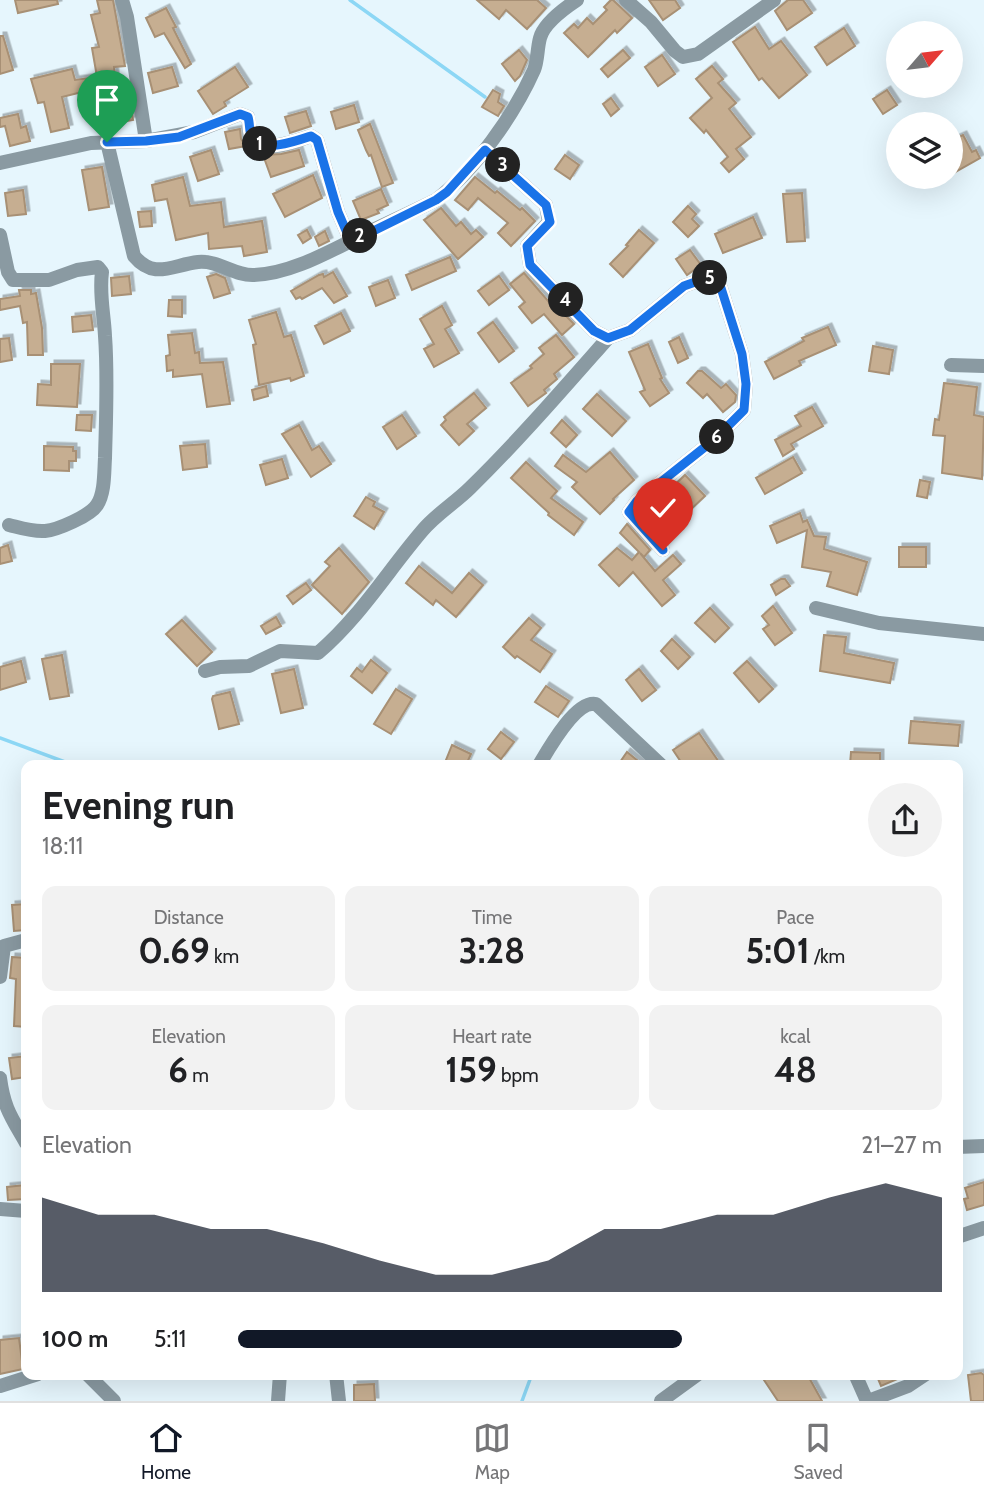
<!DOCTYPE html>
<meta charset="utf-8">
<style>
:root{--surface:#fff;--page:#f2f2f2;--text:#202124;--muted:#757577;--line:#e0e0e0;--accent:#111827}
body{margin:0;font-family:Cabin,sans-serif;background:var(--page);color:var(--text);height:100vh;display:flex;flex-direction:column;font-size:26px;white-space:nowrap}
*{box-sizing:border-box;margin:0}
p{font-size:23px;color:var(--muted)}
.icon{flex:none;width:38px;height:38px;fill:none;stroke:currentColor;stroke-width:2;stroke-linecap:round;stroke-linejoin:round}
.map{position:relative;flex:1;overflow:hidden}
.side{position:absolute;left:21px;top:760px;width:942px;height:620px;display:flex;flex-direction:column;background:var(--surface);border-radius:14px;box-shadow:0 7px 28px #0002}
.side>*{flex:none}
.needle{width:46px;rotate:62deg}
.fabs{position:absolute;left:886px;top:21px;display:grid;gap:14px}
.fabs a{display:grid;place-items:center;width:77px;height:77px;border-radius:50%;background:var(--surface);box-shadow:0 7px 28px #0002;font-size:35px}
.pin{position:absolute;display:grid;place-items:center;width:60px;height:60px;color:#fff;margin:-72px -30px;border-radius:50% 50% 50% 0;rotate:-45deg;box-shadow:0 0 7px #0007}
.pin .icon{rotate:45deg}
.km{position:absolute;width:35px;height:35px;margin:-18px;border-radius:50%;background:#222;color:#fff;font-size:19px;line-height:35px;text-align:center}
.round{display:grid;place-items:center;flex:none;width:74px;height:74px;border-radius:37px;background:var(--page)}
.head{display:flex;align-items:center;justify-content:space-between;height:119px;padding:0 21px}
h1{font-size:38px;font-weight:800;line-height:52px}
.stats{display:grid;grid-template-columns:repeat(3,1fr);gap:10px;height:119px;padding:7px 21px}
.stats div{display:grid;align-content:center;border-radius:14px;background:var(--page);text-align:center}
.stats b{font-size:35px;font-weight:800}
.stats small{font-size:19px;font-weight:400}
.stats p{font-size:19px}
.chart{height:196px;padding:14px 21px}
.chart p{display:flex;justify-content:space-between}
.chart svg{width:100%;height:126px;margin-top:7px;fill:var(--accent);opacity:.7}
ul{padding:0 21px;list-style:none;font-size:23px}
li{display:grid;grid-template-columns:112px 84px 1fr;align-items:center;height:52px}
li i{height:18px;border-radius:9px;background:var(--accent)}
.tab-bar{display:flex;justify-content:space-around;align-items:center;height:98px;border-top:2px solid var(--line);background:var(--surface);font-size:19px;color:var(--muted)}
.tab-bar a{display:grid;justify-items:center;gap:4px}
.tab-bar .selected{color:var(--accent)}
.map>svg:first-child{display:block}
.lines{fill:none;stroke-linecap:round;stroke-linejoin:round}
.stream{stroke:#8cd7f5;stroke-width:3.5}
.building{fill:#c6ae91;stroke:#a89074;stroke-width:2;filter:url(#shadow)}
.street{stroke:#8a9aa2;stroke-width:14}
.route-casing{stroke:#fff;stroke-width:14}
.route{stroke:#1a73e8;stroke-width:9}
</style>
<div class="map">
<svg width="984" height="1401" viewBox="0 0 984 1401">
<defs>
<filter id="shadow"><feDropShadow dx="3.5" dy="-3.5" stdDeviation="0" flood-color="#0004"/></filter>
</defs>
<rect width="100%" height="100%" fill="#e6f6fd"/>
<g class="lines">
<g class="stream">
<path d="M350,0L485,97"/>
<path d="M0,738L73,765"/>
<path d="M522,1401L532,1374"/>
</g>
</g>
<g class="building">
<path d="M15,0H57L58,4L18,13Z"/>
<path d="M97,0H113L125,66L114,67L118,103L130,101L133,120L97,126L93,98L87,99L86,91L62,97L69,128L51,132L44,102L38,103L31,79L72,69L75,80L97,77L92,48L99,47L91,15L100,13Z"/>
<path d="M477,0H537L546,8L527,29L506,10L499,19Z"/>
<path d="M611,0H613L632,18L617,33L615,30L588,57L564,33L574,24L578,28L587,18L593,24L607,10L604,7Z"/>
<path d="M649,0H675L680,8L663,20Z"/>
<path d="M788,0H803L812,13L787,30L775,11Z"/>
<path d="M166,8L176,27L173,28L191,64L185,68L164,33L155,37L146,18Z"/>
<path d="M755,27L769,49L781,41L807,75L779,98L762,78L759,80L733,42Z"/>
<path d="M844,28L855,46L827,65L815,47Z"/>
<path d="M0,36H3L13,70L0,74Z"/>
<path d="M519,50L527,60L520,76L515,81L502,64Z"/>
<path d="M623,50L630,58L608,77L601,69Z"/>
<path d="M662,55L675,74L658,86L645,67Z"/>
<path d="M712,66L723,79L718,83L736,103L729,109L751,137L736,149L744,159L729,172L721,163L728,157L706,130L704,133L690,118L712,98L696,79Z"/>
<path d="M172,67L178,86L153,93L148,73Z"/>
<path d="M235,67L248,87L224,102L226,106L213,114L198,91Z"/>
<path d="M493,90L500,94L498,102L504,106L498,116L482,107Z"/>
<path d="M887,90L897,105L883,114L873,99Z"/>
<path d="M611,98L619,109L611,116L603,104Z"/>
<path d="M354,105L359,122L336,129L331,112Z"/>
<path d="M306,111L311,126L290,133L285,117Z"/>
<path d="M18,114L21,128L26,126L30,141L10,146L5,126L0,127V118Z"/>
<path d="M370,124L393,183L382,187L371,155L369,156L366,150L358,130Z"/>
<path d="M240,129L241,139L246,146L229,149L225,132Z"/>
<path d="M963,135L972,152L976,150L980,158L950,175V141Z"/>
<path d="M211,150L219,174L198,181L190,157Z"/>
<path d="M299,150L304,166L271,177L263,155L281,154Z"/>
<path d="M565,155L579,165L570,179L555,169Z"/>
<path d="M102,167L109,207L89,210L82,170Z"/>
<path d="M313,175L322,198L285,217L273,194Z"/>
<path d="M183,177L190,206L221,202L224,227L262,221L267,252L244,256L242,246L209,249L208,233L176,240L167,199L155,201L152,185Z"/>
<path d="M475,177L495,193L497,191L520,210L522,208L535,221L511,246L498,233L508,223L478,198L468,210L455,200Z"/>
<path d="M381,189L388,205L377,210L379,213L361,220L353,201Z"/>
<path d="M23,190L26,214L8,216L5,193Z"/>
<path d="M802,193L805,241L787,242L783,194Z"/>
<path d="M688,206L696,214L692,219L699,226L688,237L673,222Z"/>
<path d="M441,208L456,226L461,222L471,234L476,230L483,237L458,259L424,220Z"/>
<path d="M151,211L152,226L140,227L138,212Z"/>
<path d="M753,217L762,238L723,253L715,234Z"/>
<path d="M307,230L311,238L303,243L298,235Z"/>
<path d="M639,230L654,243L623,277L610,264L628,246L626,245Z"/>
<path d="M325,231L329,241L319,246L315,237Z"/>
<path d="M690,250L701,265L687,275L676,259Z"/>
<path d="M450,257L456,271L412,290L406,275Z"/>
<path d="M333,272L347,296L334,303L322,288L302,299L300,297L296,299L291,291L319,275L323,274L324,277Z"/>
<path d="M524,273L548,301L549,299L574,324L562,335L544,314L532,323L519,307L525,302L510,284Z"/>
<path d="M216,274L225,278L230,293L214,298L207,277Z"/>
<path d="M129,276L131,294L112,296L111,278Z"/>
<path d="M499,276L509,290L489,305L478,291Z"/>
<path d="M388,280L395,298L376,306L369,287Z"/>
<path d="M19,290H31V294L36,293L42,328L43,355H28L27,322L23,323L20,306L0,310V299L20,296Z"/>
<path d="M169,300H182V317L168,316Z"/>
<path d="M442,306L452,325L445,329L459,353L434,367L424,349L434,344L420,319Z"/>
<path d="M276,312L284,337L291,335L304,376L291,381L290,378L259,385L253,345L256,344L249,320Z"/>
<path d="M341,313L350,331L324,344L315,326Z"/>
<path d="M91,315L93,330L73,332L72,317Z"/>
<path d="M493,322L514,351L499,362L478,333Z"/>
<path d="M828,327L836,345L799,361L801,365L774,379L765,362L804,341L802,338Z"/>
<path d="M192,333L195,353L199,352L200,363L223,362L230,404L207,407L202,374L173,377V370L167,371L166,356L170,355L168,335Z"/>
<path d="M556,335L574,357L554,374L557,379L544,390L546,393L528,406L511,383L532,368L530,366L544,354L539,348Z"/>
<path d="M679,337L688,358L678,363L669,342Z"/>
<path d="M9,338L12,360L0,362V339Z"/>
<path d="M648,344L662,378L660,379L669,393L650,406L640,392L645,390L629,352Z"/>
<path d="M873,346L893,350L889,374L869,371Z"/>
<path d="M51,364H80L77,407L37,405L38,384L51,385Z"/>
<path d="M698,371H702L721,388L726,384L736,395L735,402L723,412L707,394L703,398L687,383Z"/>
<path d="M944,383L977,387L974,415L984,417L982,479L942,473L945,436L933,435L935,419L939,420Z"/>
<path d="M266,386L268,396L254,400L252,390Z"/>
<path d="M474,393L486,408L467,424L474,431L459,445L441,425L446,420L444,417Z"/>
<path d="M597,394L626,421L612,436L583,409Z"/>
<path d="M812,407L823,426L791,444L794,449L783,456L775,440L801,426L795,416Z"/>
<path d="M77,415H92L91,431L76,430Z"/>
<path d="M402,415L416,436L397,449L383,427Z"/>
<path d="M562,420L577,435L566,447L551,433Z"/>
<path d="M299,425L312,450L319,446L331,464L311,477L282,434Z"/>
<path d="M205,444L207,467L183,470L180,446Z"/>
<path d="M44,446L73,447V451H76V461H69V471L44,470Z"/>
<path d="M610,452L634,480L613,499L614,500L600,514L572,487L577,482L555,466L563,455L586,472Z"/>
<path d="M793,457L802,473L765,494L756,478Z"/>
<path d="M282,459L288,478L266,485L260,465Z"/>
<path d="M526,462L557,491L551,498L583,522L574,535L548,515L549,513L511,478Z"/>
<path d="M685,475L705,496L686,514L666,493Z"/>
<path d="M920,480L930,482L927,498L917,496Z"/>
<path d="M366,497L375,502L373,506L384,512L374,529L354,516Z"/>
<path d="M800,513L803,522L807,520L814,536L826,537L824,549L867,562L857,595L827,586L831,572L802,567L807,530L777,543L770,526Z"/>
<path d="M627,524L650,550L644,557L640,553L655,571L673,555L681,564L663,580L675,595L662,606L633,572L619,586L599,565L617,548L632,560L639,552L620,533Z"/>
<path d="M8,545L12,561L0,564V548Z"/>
<rect x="899" y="547" width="27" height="20"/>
<path d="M339,548L369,582L342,614L312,585L330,566L325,562Z"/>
<path d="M419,566L452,593L469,573L483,585L456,617L436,600L433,605L406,583Z"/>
<path d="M781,579H785L790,586L776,595L771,585Z"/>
<path d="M306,583L311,590L293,604L287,596Z"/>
<path d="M773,606L792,633L775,645L763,629L769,625L762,616Z"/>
<path d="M710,608L729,628L715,642L695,623Z"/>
<path d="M276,617L281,626L266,634L261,626Z"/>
<path d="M529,618L541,628L531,640L552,654L540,672L517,656L515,658L503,647Z"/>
<path d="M182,620L212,652L197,666L166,634Z"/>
<path d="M824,635L846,637L844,653L894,663L890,683L820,671Z"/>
<path d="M672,639L690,657L678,669L661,651Z"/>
<path d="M62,655L69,696L50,699L42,659Z"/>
<path d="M371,660L387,673L372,693L351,676L357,668L362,672Z"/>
<path d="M21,661L26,682L0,690V667Z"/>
<path d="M747,661L773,689L759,702L734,673Z"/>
<path d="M294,669L303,708L281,713L272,674Z"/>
<path d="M639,669L656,690L642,701L626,680Z"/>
<path d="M546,686L569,701L558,717L535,702Z"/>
<path d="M396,689L412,699L391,734L374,724Z"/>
<path d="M230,692L239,724L219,729L212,699L213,696Z"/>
<path d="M911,721L960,725L958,746L909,743Z"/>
<path d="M501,732L514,742L501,759L488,749Z"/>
<path d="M699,733L721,765H683L673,750Z"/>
<path d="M452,745L471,754L466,765H444Z"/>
<path d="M627,752L643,765H618Z"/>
<path d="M851,752L880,753V765H850Z"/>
<path d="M26,904V930L14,931L12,905Z"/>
<path d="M12,957L26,958V1027L14,1026L16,979L10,978Z"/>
<path d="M26,1056V1077L12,1079L9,1058Z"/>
<path d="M984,1182V1205L967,1210L964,1199L968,1198L965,1188Z"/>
<path d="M25,1185L26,1199L8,1200L7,1187Z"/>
<path d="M19,1338L23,1369L0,1374V1340Z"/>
<path d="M981,1373L984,1375V1401H971L968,1375Z"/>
<path d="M760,1374H807L822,1401H778Z"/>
<path d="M876,1374H909L881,1386Z"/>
<path d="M374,1384L375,1401H354V1385Z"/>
</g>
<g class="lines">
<g class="street">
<path d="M122,0L127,17L146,141L194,132L240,114L248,117L251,138C264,154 295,141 311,136L317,140L338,212L351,242"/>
<path d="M626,0L651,22L675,51L683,57L698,54L774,0"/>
<path d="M107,142L134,256C154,280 172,265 198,262C219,260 234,276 254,275C293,274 335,248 369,232C391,221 414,211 436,200C475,170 514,115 534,70C538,60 537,49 540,38C544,23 565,8 577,0"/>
<path d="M485,150L546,205L549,222L527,246L530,265L594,331L608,338L630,330L684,286L709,277L721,288L742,354L746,384L744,410L715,439L637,501L629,512L663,550"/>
<path d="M0,163L91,143L146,141"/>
<path d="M0,235L8,272L13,280H49L77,270L98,267L102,272C99,294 104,314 105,336C108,376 106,418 105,458C104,472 105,493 97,505C90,516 57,530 45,531C33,532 21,528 9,525"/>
<path d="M951,365L984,366"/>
<path d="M816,608L879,623L984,634"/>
<path d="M205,671L220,667L249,666L280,651L318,653C360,617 387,572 422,531C436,514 455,503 470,488C519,440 563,389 608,338"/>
<path d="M539,765C549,748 576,700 596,704L661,765"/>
<path d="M0,977L4,946L26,940"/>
<path d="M0,1078C4,1109 12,1118 26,1143"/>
<path d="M957,1147L984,1146"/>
<path d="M0,1209L26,1211"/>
<path d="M957,1237L984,1228"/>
<path d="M87,1374L114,1401"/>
<path d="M336,1374L339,1401"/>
<path d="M855,1374L867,1401"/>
<path d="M0,1386L38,1374"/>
<path d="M278,1401L280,1374"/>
<path d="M661,1401L698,1374"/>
<path d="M868,1401L908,1386L926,1374"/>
</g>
</g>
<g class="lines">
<g class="route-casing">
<path id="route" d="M107,142L146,141L179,137L240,114L248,117C250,123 249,133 252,139C260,154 299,140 311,136L317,140L338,212L351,242L436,200L447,192L485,150L546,205L550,222L527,246L530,265L594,331L608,338L630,330L684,286L709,277L721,288L742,354L746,384L744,410L715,439L637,501L629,512L663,550"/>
</g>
<use href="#route" class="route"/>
</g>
</svg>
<div class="fabs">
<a><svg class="needle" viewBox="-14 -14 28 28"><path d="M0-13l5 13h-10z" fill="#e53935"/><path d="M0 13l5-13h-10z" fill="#757577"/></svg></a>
<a><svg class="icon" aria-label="layers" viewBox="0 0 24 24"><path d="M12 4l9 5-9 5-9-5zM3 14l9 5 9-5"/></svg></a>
</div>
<div class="pin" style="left:107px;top:142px;background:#1e9e55"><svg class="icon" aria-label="arrive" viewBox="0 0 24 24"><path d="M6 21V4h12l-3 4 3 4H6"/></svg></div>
<div class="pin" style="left:663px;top:550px;background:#d93025"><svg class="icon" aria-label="check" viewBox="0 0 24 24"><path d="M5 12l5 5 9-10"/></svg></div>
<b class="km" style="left:260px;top:144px">1</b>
<b class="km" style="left:360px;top:236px">2</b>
<b class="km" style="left:503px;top:165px">3</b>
<b class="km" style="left:566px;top:300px">4</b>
<b class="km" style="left:710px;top:278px">5</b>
<b class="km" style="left:717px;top:437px">6</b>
<section class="side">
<div class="head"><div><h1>Evening run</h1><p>18:11</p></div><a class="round"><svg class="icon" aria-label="share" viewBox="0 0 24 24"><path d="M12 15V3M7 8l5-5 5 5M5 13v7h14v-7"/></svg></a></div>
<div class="stats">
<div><p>Distance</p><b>0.69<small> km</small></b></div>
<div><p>Time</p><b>3:28</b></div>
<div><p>Pace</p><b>5:01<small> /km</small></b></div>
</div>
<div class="stats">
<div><p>Elevation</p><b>6<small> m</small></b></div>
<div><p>Heart rate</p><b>159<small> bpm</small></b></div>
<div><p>kcal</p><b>48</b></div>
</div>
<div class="chart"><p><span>Elevation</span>21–27 m</p>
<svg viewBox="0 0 160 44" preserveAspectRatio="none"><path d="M0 44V11L10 17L20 17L30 22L40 22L50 27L60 33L70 38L80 38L90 33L100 22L110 22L120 17L130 17L140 11L150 6L160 11V44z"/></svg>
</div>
<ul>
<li><b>100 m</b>5:11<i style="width:63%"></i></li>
</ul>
</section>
</div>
<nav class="tab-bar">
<a class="selected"><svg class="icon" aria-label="home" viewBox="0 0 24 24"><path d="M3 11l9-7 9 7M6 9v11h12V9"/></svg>Home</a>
<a><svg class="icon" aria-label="map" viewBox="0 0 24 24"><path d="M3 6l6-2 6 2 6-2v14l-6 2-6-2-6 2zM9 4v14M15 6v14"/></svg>Map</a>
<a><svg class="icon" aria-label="saved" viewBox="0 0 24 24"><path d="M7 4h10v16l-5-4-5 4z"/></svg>Saved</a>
</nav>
